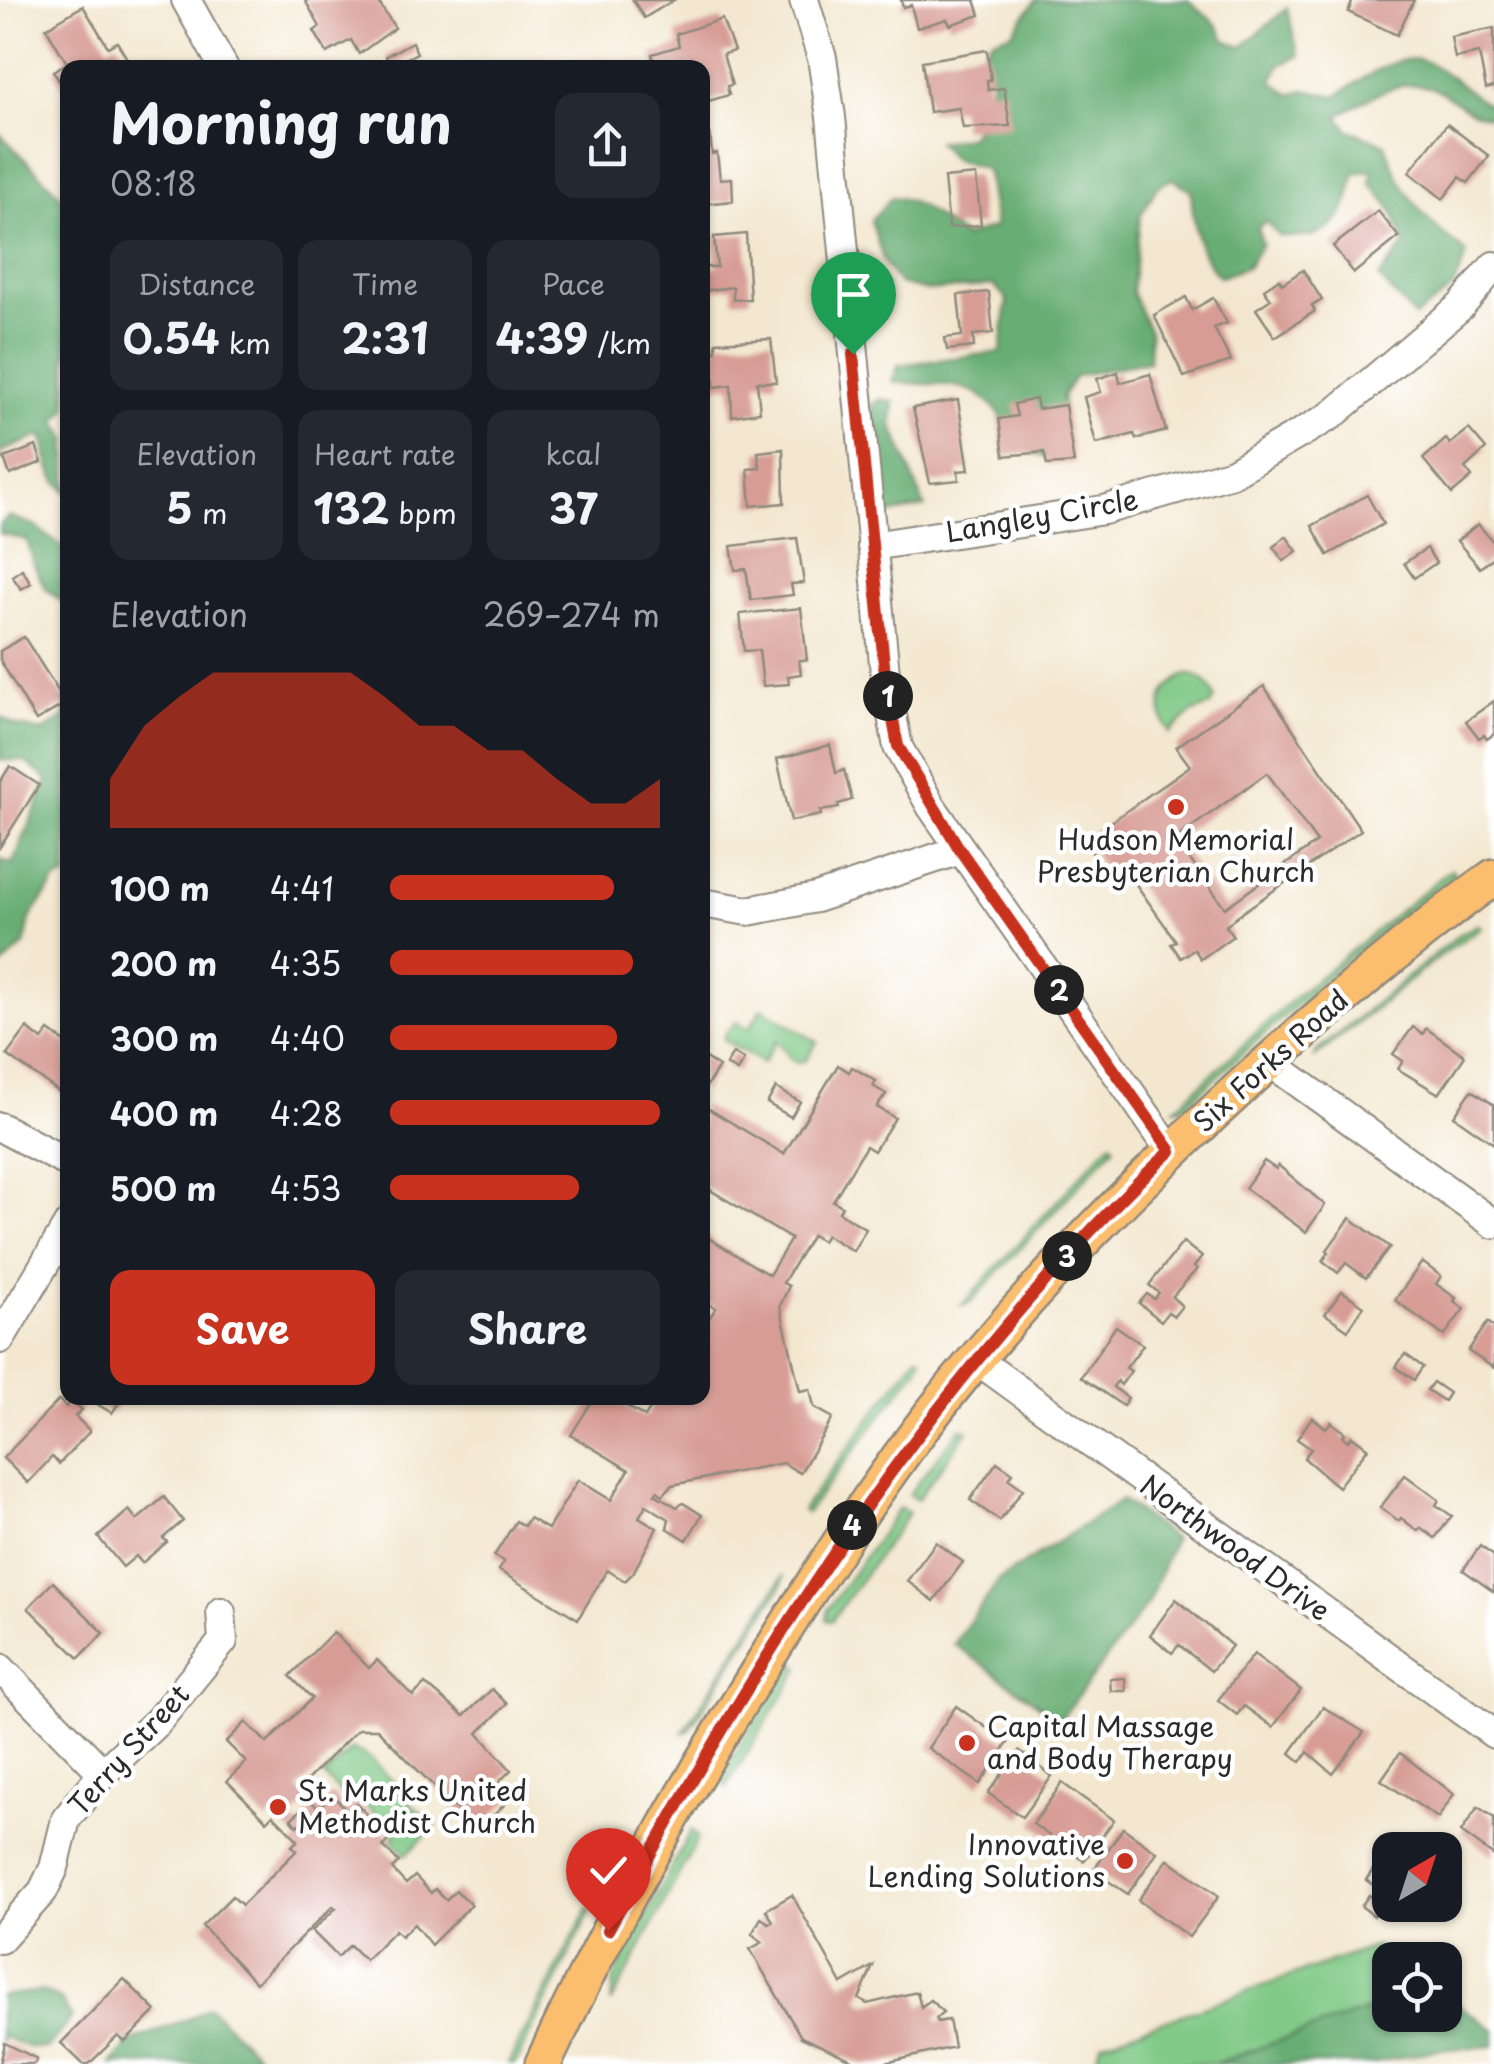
<!DOCTYPE html>
<meta charset="utf-8">
<style>
:root{--surface:#171b24;--page:#242831;--text:#f1f3f6;--muted:#9ea1a6;--accent:#c8321e}
body{margin:0;font-family:"Playpen Sans",sans-serif;background:var(--page);color:var(--text);height:100vh;display:flex;flex-direction:column;font-size:38px;white-space:nowrap}
*{box-sizing:border-box;margin:0}
p{font-size:32px;color:var(--muted)}
.icon{flex:none;width:55px;height:55px;fill:none;stroke:currentColor;stroke-width:2;stroke-linecap:round;stroke-linejoin:round}
.map{position:relative;flex:1;overflow:hidden}
.drawer{position:absolute;left:60px;top:60px;width:650px;height:1345px;display:flex;flex-direction:column;background:var(--surface);border-radius:20px;box-shadow:0 2px 8px #0004}
.drawer>*{flex:none}
.needle{width:65px;rotate:39deg}
.buttons{position:absolute;left:1372px;top:1832px;display:grid;gap:20px}
.buttons a{display:grid;place-items:center;width:90px;height:90px;border-radius:20px;background:var(--surface);box-shadow:0 2px 8px #0004;font-size:50px}
.pin{position:absolute;display:grid;place-items:center;width:85px;height:85px;color:#fff;margin:-102px -42px;border-radius:50% 50% 50% 0;rotate:-45deg;box-shadow:0 0 10px #0007}
.pin .icon{rotate:45deg}
.km{position:absolute;width:50px;height:50px;margin:-25px;border-radius:50%;background:#222;color:#fff;font-size:28px;line-height:50px;text-align:center}
.round{display:grid;place-items:center;flex:none;width:105px;height:105px;border-radius:20px;background:var(--page)}
.headline{display:flex;align-items:center;justify-content:space-between;height:170px;padding:0 50px}
h1{font-size:55px;font-weight:700;line-height:75px}
.metrics{display:grid;grid-template-columns:repeat(3,1fr);gap:15px;height:170px;padding:10px 50px}
.metrics div{display:grid;align-content:center;border-radius:20px;background:var(--page);text-align:center}
.metrics b{font-size:42px;font-weight:700}
.metrics small{font-size:28px;font-weight:400}
.metrics p{font-size:28px}
.chart{height:280px;padding:20px 50px}
.chart p{display:flex;justify-content:space-between}
.chart svg{width:100%;height:180px;margin-top:10px;fill:var(--accent);opacity:.7}
.cta{display:flex;gap:20px;margin-top:auto;padding:20px 50px}
.cta a{flex:1;height:115px;border-radius:20px;background:var(--accent);color:#fff;font-size:40px;font-weight:700;line-height:115px;text-align:center}
.cta a+a{background:var(--page);color:var(--text)}
ul{padding:0 50px;list-style:none;font-size:32px}
li{display:grid;grid-template-columns:160px 120px 1fr;align-items:center;height:75px}
li i{height:25px;border-radius:12px;background:var(--accent)}
.map>svg:first-child{display:block}
.green{fill:#80c986;stroke:#567a58;stroke-width:2.5}
.forest{fill:#68ad73;stroke:#4a6c4f;stroke-width:2.5}
.building{fill:#d79c94;fill-rule:evenodd}
.lines{fill:none;stroke-linecap:round;stroke-linejoin:round}
.minor-casing{stroke:#8f897d;stroke-width:32}
.major-casing{stroke:#8f897d;stroke-width:40}
.minor{stroke:#fff;stroke-width:28}
.major{stroke:#fbbd6e;stroke-width:35}
.route-casing{stroke:#fff;stroke-width:20}
.route{stroke:#c8321e;stroke-width:12}
.poi-dot{fill:#c8321e;stroke:#fff;stroke-width:4}
.labels{text-anchor:middle;stroke-width:9;stroke-linejoin:round;paint-order:stroke}
.street-label{font-size:28px;fill:#2b2b2b;stroke:#fff}
.poi-label{font-size:28px;fill:#2b2b2b;stroke:#fff;text-anchor:start}
</style>
<div class="map">
<svg width="1494" height="2064" viewBox="0 0 1494 2064">
<rect width="100%" height="100%" fill="#fff"/>
<filter id="ink" filterUnits="userSpaceOnUse"><feTurbulence type="fractalNoise" baseFrequency=".01" numOctaves="2"/><feDisplacementMap in="SourceGraphic" scale="20" xChannelSelector="R" yChannelSelector="G"/><feConvolveMatrix kernelMatrix="1 2 1 2 8 2 1 2 1" color-interpolation-filters="sRGB"/></filter>
<filter id="wash" filterUnits="userSpaceOnUse"><feTurbulence type="fractalNoise" baseFrequency=".0048" numOctaves="4" result="noise"/><feDisplacementMap in="SourceGraphic" scale="40" xChannelSelector="R" yChannelSelector="G"/><feGaussianBlur stdDeviation="2.25" result="paint"/><feColorMatrix in="noise" values="0 0 0 0 0 0 0 0 0 0 0 0 0 0 0 0 0 1.4 0 .05"/><feComposite in="paint" operator="in"/></filter>
<g filter="url(#wash)">
<rect width="100%" height="100%" fill="#f3e7cf"/>
<g class="green">
<path d="M1186,675C1201,674 1210,685 1215,698L1210,706L1191,713L1170,733C1155,709 1159,688 1186,675Z"/>
<path d="M1451,869L1455,874L1452,877L1341,965L1183,1107L1175,1108L1296,996Z"/>
<path d="M1478,925L1482,927L1446,951L1314,1058L1317,1051L1460,934Z"/>
<path d="M762,1008L817,1042L806,1060L797,1063C787,1059 786,1047 776,1041L763,1063L724,1040V1035L736,1022L749,1029Z"/>
<path d="M1111,1142L1115,1146L970,1303L962,1305Z"/>
<path d="M917,1356L922,1358L917,1369L806,1513L802,1510Z"/>
<path d="M961,1428L968,1431L917,1500L909,1494Z"/>
<path d="M899,1508L909,1513L831,1621L826,1620L828,1609Z"/>
<path d="M784,1575L781,1587L689,1730L682,1734Z"/>
<path d="M797,1665L800,1668L726,1787L722,1775L789,1668Z"/>
<path d="M351,1749C376,1756 384,1776 403,1791L405,1799L436,1825L406,1855L392,1840L396,1835L359,1798L350,1804L324,1776Z"/>
<path d="M691,1830L698,1838L611,2004L614,1978Z"/>
<path d="M588,1908L591,1911L515,2064H508Z"/>
<path d="M1376,1946L1396,1960H1390V2002L1214,2064H1093L1102,2043Z"/>
</g>
<g class="forest">
<path d="M1036,0H1188L1217,25L1225,40L1242,47L1287,8L1299,56L1280,65L1272,81L1291,95L1303,90L1336,96C1360,81 1400,48 1429,63C1452,75 1471,96 1494,108V117C1463,116 1458,97 1432,88C1398,76 1366,100 1338,116L1349,130L1385,144C1399,191 1427,224 1467,253L1453,288L1415,317L1379,278L1405,244L1392,210L1370,182L1373,170L1354,173C1348,221 1330,242 1279,236L1265,221L1258,228L1262,244L1247,267L1220,277C1196,255 1193,221 1191,190L1172,179L1157,187L1140,217L1132,292L1150,333L1149,361L1075,376L1062,396L1066,428L1050,459C1044,456 1034,455 1028,451C1009,438 1003,407 976,393C947,378 921,388 892,381L899,365L1001,352L1007,299L993,285L928,291L899,284L884,263L871,220L892,197C920,199 940,222 964,237L995,227L986,169L954,160L937,142L968,137L984,119L992,80L981,56L991,40L1013,32Z"/>
<path d="M0,134L67,202V409L56,420L67,439V492C49,478 47,457 42,435L1,452L0,458Z"/>
<path d="M881,399L894,402L892,425L925,507L888,514L874,484L872,405Z"/>
<path d="M9,516L33,525L67,550V605L45,588L34,565L27,540L0,534V525Z"/>
<path d="M67,684V876L56,881L30,918L25,944L0,968V860L13,863L48,780L24,761L0,760V716L14,725L41,732L65,717Z"/>
<path d="M1122,1500L1174,1539L1148,1603L1060,1720L954,1644L999,1580Z"/>
<path d="M41,1991L61,1999L72,2018L46,2049L27,2047L4,2037L0,2042V1996Z"/>
<path d="M1445,1995L1494,2030V2046L1436,2050L1369,2064H1214L1390,2002V2015H1445Z"/>
<path d="M209,2007L257,2055V2064H111L129,2042L190,2018Z"/>
</g>
<g id="blocks">
<g class="building">
<path d="M305,0H377L395,28L359,54L351,40L327,53L314,31L320,27Z"/>
<path d="M633,0H674L644,18Z"/>
<path d="M901,0H975L980,15L950,25L947,19L917,28L911,5L903,7Z"/>
<path d="M1353,0H1414L1397,35L1348,12Z"/>
<path d="M83,6L108,47L117,42L131,65L68,68V95L53,71L67,63L46,28Z"/>
<path d="M722,19L734,51L723,54L732,85L727,86L729,95L702,103V68H655L652,54L679,46L676,34Z"/>
<path d="M1494,28V87L1486,89L1479,53L1455,58L1451,37Z"/>
<path d="M412,42L417,53L391,66L386,56Z"/>
<path d="M987,50L991,80H987L988,90L1004,88L1010,126L963,128L959,108L929,112L922,61Z"/>
<path d="M1447,124L1489,156L1468,183L1460,177L1443,199L1409,172Z"/>
<path d="M702,133H710L712,154L717,153L720,179L732,178L733,201L702,204Z"/>
<path d="M976,175L981,225L949,228L944,178Z"/>
<path d="M1378,211L1399,237L1354,273L1333,246Z"/>
<path d="M746,234L750,299L733,300V287L702,291V267H717L714,237Z"/>
<path d="M1303,270L1322,300L1312,306L1315,311L1275,337L1256,309L1271,299L1264,289L1279,279L1282,284Z"/>
<path d="M989,292L993,333L973,335L974,347L947,350L945,338L962,336L958,295Z"/>
<path d="M1186,297L1192,310L1213,298L1227,323L1214,328L1231,361L1184,377L1154,315Z"/>
<path d="M771,339L776,382H757L760,412L732,416L731,385L714,387L713,370L702,371V352L716,351V342Z"/>
<path d="M1118,372L1120,383L1150,374L1166,431L1136,439L1134,434L1096,444L1084,397L1101,392L1097,379Z"/>
<path d="M1036,399L1038,409L1065,405L1074,463L1047,465L1044,452L1004,456L999,419L1017,416L1014,404Z"/>
<path d="M958,400L969,470L958,471L959,480L930,483L913,408Z"/>
<path d="M1469,429L1486,449L1465,468L1472,477L1452,494L1423,459L1446,439L1450,444Z"/>
<path d="M36,446L42,462L10,475L4,458Z"/>
<path d="M783,449L784,503L751,506L748,469L760,468L758,452Z"/>
<path d="M1367,495L1383,524L1328,555L1312,526Z"/>
<path d="M1478,524L1494,543V557L1480,568L1457,541Z"/>
<path d="M1286,536L1297,551L1284,561L1273,547Z"/>
<path d="M797,538L804,583L791,584L793,595L751,600L746,569L735,570L731,546Z"/>
<path d="M1427,548L1436,563L1414,578L1404,563Z"/>
<path d="M22,569L31,583L21,589L12,576Z"/>
<path d="M801,608L807,660H799L801,674L788,676L789,684L763,686L759,650L744,651L740,614Z"/>
<path d="M24,637L66,703L36,721L0,660V651Z"/>
<path d="M1264,686L1361,830L1237,916L1226,926L1233,936L1201,959L1194,949L1181,958L1171,944L1176,941L1128,873L1113,883L1084,841L1190,766L1176,747ZM1267,773L1317,842L1225,908L1175,839Z"/>
<path d="M1494,701V734L1487,739L1484,735L1479,738L1466,721Z"/>
<path d="M830,745L836,773L844,770L852,800L838,804L839,808L820,811L821,815L791,821L777,759Z"/>
<path d="M10,766L39,785L0,847V782Z"/>
<path d="M1413,1027L1423,1034L1426,1028L1465,1056L1439,1094L1398,1069L1403,1061L1393,1054Z"/>
<path d="M27,1028L42,1040L49,1031L68,1044V1098L7,1055Z"/>
<path d="M733,1053L744,1060L737,1071L726,1065Z"/>
<path d="M704,1057L719,1067L702,1093V1060Z"/>
<path d="M838,1065L849,1072L852,1067L876,1081L873,1086L886,1094L877,1107L895,1118L874,1151L866,1146L833,1201L842,1206L839,1212L866,1229L853,1251L826,1235L822,1241L812,1235L783,1283L789,1286L780,1306L800,1391L810,1389L814,1407L833,1418L800,1473L783,1463L672,1485L663,1495L657,1491L655,1494L677,1507L683,1503L702,1515L687,1540L667,1528L669,1519L646,1505L639,1517L657,1528L633,1573L625,1581L607,1570L578,1619L498,1570L504,1562L494,1556L516,1521L524,1526L529,1518L548,1529L578,1480L611,1500L629,1470L571,1435L594,1398H613L645,1417L657,1398H702V1329L716,1308L702,1300V1234L769,1275L791,1239L702,1185V1105L784,1154Z"/>
<path d="M776,1088L800,1102L791,1117L767,1103Z"/>
<path d="M1472,1090L1494,1105V1144L1454,1116Z"/>
<path d="M1264,1161L1276,1169L1278,1165L1325,1205L1306,1232L1245,1188Z"/>
<path d="M1350,1218L1390,1247L1366,1278L1346,1263L1338,1273L1323,1261L1329,1252L1327,1250Z"/>
<path d="M1183,1242L1202,1257L1194,1267L1197,1269L1172,1297L1182,1306L1174,1316L1168,1312L1161,1321L1139,1303L1147,1294L1154,1299L1159,1293L1149,1285Z"/>
<path d="M1422,1262L1441,1276L1436,1284L1456,1298L1454,1301L1464,1309L1444,1336L1395,1300Z"/>
<path d="M1342,1291L1364,1306L1348,1330L1325,1314Z"/>
<path d="M1488,1322L1494,1327V1368L1468,1351Z"/>
<path d="M1116,1326L1143,1345L1126,1368L1131,1371L1121,1385L1117,1381L1113,1387L1128,1398L1123,1406L1081,1377Z"/>
<path d="M1405,1354L1423,1367L1414,1380L1396,1367Z"/>
<path d="M1433,1382L1449,1393L1444,1401L1427,1390Z"/>
<path d="M87,1398H122L112,1413Z"/>
<path d="M59,1400L66,1407L72,1400L82,1410L75,1416L90,1431L59,1464L52,1457L28,1483L3,1458Z"/>
<path d="M1312,1417L1326,1428L1331,1422L1345,1433L1342,1436L1348,1441L1352,1436L1368,1448L1338,1487L1304,1458L1311,1449L1297,1439Z"/>
<path d="M997,1462L1013,1473L1009,1479L1023,1489L1000,1521L970,1500Z"/>
<path d="M1405,1475L1439,1500L1436,1505L1452,1516L1435,1538L1421,1528L1418,1531L1401,1518L1399,1521L1380,1508Z"/>
<path d="M164,1497L183,1521L163,1538L167,1542L142,1563L136,1556L123,1567L98,1537L129,1510L137,1520Z"/>
<path d="M936,1542L963,1562L934,1601L907,1581Z"/>
<path d="M1480,1546L1494,1556V1592L1463,1570Z"/>
<path d="M53,1582L104,1633L79,1658L28,1608Z"/>
<path d="M1176,1599L1232,1646L1211,1671L1179,1645L1172,1653L1150,1635Z"/>
<path d="M333,1632L369,1668L377,1660L413,1696L425,1684L464,1716L492,1689L507,1704L478,1733L511,1770L498,1783L512,1797L478,1831L377,1729H358L298,1789L318,1808L332,1794L348,1811L356,1803L391,1838L383,1846L399,1862L392,1869L406,1884L415,1876L431,1893L435,1889L446,1900L456,1890L471,1905L431,1945L414,1924L401,1936L395,1930L365,1960L350,1945L338,1957L312,1931L336,1908L333,1906L256,1983L202,1926L232,1896L242,1905L297,1850L292,1846L298,1840L273,1815L267,1821L227,1781L246,1762L226,1742L246,1722L267,1743L312,1698L290,1676ZM304,1807L311,1814L298,1826L291,1819Z"/>
<path d="M1254,1654L1301,1690L1273,1727L1244,1706L1237,1715L1218,1700Z"/>
<path d="M1125,1678L1126,1691H1111L1110,1679Z"/>
<path d="M956,1706L1008,1743L980,1784L928,1748Z"/>
<path d="M1323,1707L1364,1732L1333,1774L1308,1752L1301,1762L1290,1753Z"/>
<path d="M1019,1751L1052,1776L1022,1817L988,1793Z"/>
<path d="M1400,1753L1454,1794L1438,1818L1381,1780Z"/>
<path d="M1062,1783L1114,1820L1084,1861L1033,1824Z"/>
<path d="M1478,1807L1494,1818V1856L1461,1832Z"/>
<path d="M1123,1828L1157,1852L1128,1894L1093,1871Z"/>
<path d="M1381,1858L1390,1864V1890L1387,1895L1366,1880Z"/>
<path d="M1168,1859L1219,1896L1189,1937L1138,1900Z"/>
<path d="M1445,1880L1457,1883L1453,1899L1445,1897Z"/>
<path d="M792,1895L842,1984L873,1966L859,1999L867,2004L917,1992L921,2007L930,2000L943,2012L936,2018L937,2022L949,2020L954,2047L881,2064H861L801,2037L750,1949L763,1942L752,1934L761,1918L769,1923L773,1921L766,1910Z"/>
<path d="M1369,1895L1382,1905L1374,1916L1361,1906Z"/>
<path d="M124,1979L156,2011L125,2042L118,2036L89,2064H83L61,2043Z"/>
<path d="M5,2043L37,2059L34,2064H0Z"/>
</g>
</g>
</g>
<g filter="url(#ink)">
<use href="#blocks" fill-opacity="0" stroke="#8f897d" stroke-width="2.5"/>
<g class="lines">
<g class="minor-casing">
<g id="minor">
<path d="M186,0L224,68"/>
<path d="M804,0L822,58L831,117L886,684L898,747L931,806L1171,1151"/>
<path d="M872,546L1104,510L1232,473L1332,415L1461,306L1494,266"/>
<path d="M702,903L748,911L816,898L960,850"/>
<path d="M1270,1062L1494,1224"/>
<path d="M0,1127L68,1163"/>
<path d="M0,1339L68,1225"/>
<path d="M977,1360L1494,1734"/>
<path d="M0,1668L103,1773"/>
<path d="M0,1939L43,1891L54,1868L66,1819L103,1773L158,1721L223,1641L221,1612"/>
</g>
</g>
<g class="major-casing">
<path id="major" d="M543,2064C611,1919 689,1781 775,1645C824,1566 874,1489 931,1415C1026,1292 1136,1183 1250,1079C1329,1008 1408,939 1494,877"/>
</g>
<use href="#minor" class="minor"/>
<use href="#major" class="major"/>
</g>
</g>
<g class="lines" filter="url(#ink)">
<g class="route-casing">
<path id="route" d="M608,1930C730,1709 857,1496 1024,1305C1071,1251 1118,1199 1171,1151L960,850L898,746L886,684L853,354"/>
</g>
<use href="#route" class="route"/>
</g>
<g class="poi-dot">
<circle cx="1176" cy="807" r="10"/>
<circle cx="967" cy="1743" r="10"/>
<circle cx="278" cy="1807" r="10"/>
<circle cx="1125" cy="1861" r="10"/>
</g>
<g class="labels">
<g class="street-label">
<text transform="translate(1042 516) rotate(-10)" y="10">Langley Circle</text>
<text transform="translate(1271 1061) rotate(-42)" y="10">Six Forks Road</text>
<text transform="translate(1235 1548) rotate(36)" y="10">Northwood Drive</text>
<text transform="translate(129 1750) rotate(-48)" y="10">Terry Street</text>
</g>
<g class="poi-label">
<text x="1176" y="850" text-anchor="middle">Hudson Memorial<tspan x="1176" dy="32">Presbyterian Church</tspan></text>
<text x="987" y="1737">Capital Massage<tspan x="987" dy="32">and Body Therapy</tspan></text>
<text x="298" y="1801">St. Marks United<tspan x="298" dy="32">Methodist Church</tspan></text>
<text x="1105" y="1855" text-anchor="end">Innovative<tspan x="1105" dy="32">Lending Solutions</tspan></text>
</g>
</g>
</svg>
<div class="buttons">
<a><svg class="needle" viewBox="-14 -14 28 28"><path d="M0-13l5 13h-10z" fill="#e53935"/><path d="M0 13l5-13h-10z" fill="#9ea1a6"/></svg></a>
<a><svg class="icon" aria-label="locate" viewBox="0 0 24 24"><circle cx="12" cy="12" r="6"/><path d="M12 2v4M12 18v4M2 12h4M18 12h4"/></svg></a>
</div>
<div class="pin" style="left:853px;top:354px;background:#1e9e55"><svg class="icon" aria-label="arrive" viewBox="0 0 24 24"><path d="M6 21V4h12l-3 4 3 4H6"/></svg></div>
<div class="pin" style="left:608px;top:1930px;background:#d93025"><svg class="icon" aria-label="check" viewBox="0 0 24 24"><path d="M5 12l5 5 9-10"/></svg></div>
<b class="km" style="left:888px;top:696px">1</b>
<b class="km" style="left:1059px;top:990px">2</b>
<b class="km" style="left:1067px;top:1256px">3</b>
<b class="km" style="left:852px;top:1525px">4</b>
<section class="drawer">
<div class="headline"><div><h1>Morning run</h1><p>08:18</p></div><a class="round"><svg class="icon" aria-label="share" viewBox="0 0 24 24"><path d="M12 15V3M7 8l5-5 5 5M5 13v7h14v-7"/></svg></a></div>
<div class="metrics">
<div><p>Distance</p><b>0.54<small> km</small></b></div>
<div><p>Time</p><b>2:31</b></div>
<div><p>Pace</p><b>4:39<small> /km</small></b></div>
</div>
<div class="metrics">
<div><p>Elevation</p><b>5<small> m</small></b></div>
<div><p>Heart rate</p><b>132<small> bpm</small></b></div>
<div><p>kcal</p><b>37</b></div>
</div>
<div class="chart"><p><span>Elevation</span>269–274 m</p>
<svg viewBox="0 0 160 44" preserveAspectRatio="none"><path d="M0 44V32L10 19L20 12L30 6L40 6L50 6L60 6L70 6L80 12L90 19L100 19L110 25L120 25L130 32L140 38L150 38L160 32V44z"/></svg>
</div>
<ul>
<li><b>100 m</b>4:41<i style="width:83%"></i></li>
<li><b>200 m</b>4:35<i style="width:90%"></i></li>
<li><b>300 m</b>4:40<i style="width:84%"></i></li>
<li><b>400 m</b>4:28<i style="width:100%"></i></li>
<li><b>500 m</b>4:53<i style="width:70%"></i></li>
</ul>
<div class="cta"><a>Save</a><a>Share</a></div>
</section>
</div>
